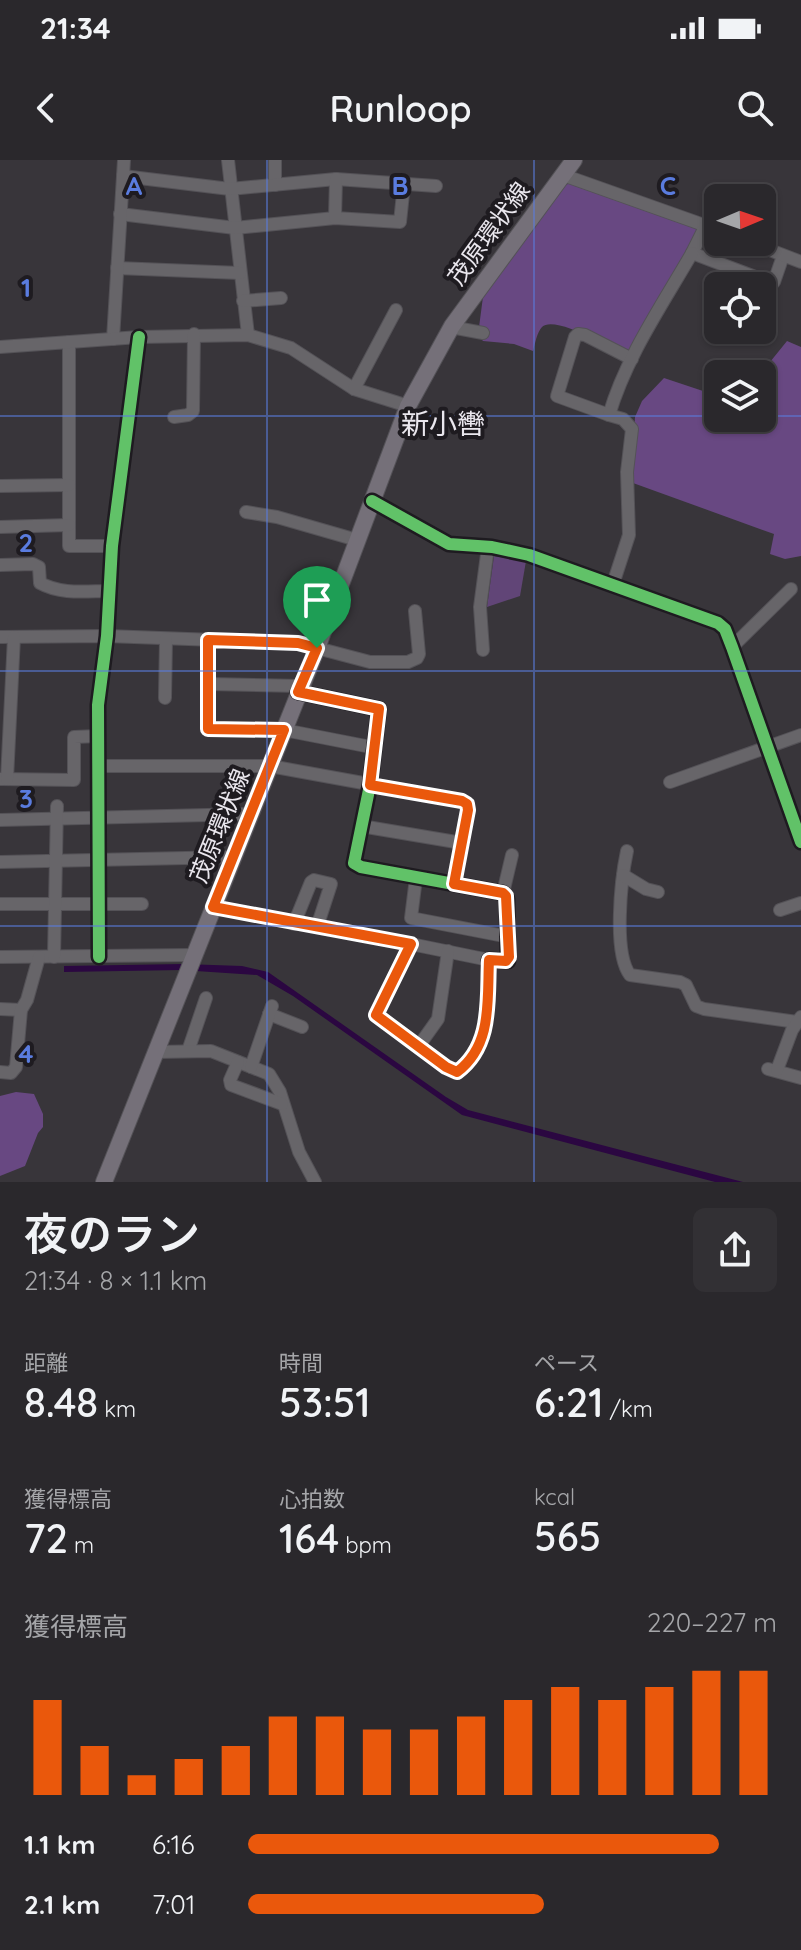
<!DOCTYPE html>
<html lang="ja">
<meta charset="utf-8">
<style>
:root{--surface:#2a282c;--page:#323034;--text:#f1f3f6;--muted:#a5a6a9;--line:#464448;--accent:#ea580c}
body{margin:0;font-family:Quicksand,"Noto Sans JP",sans-serif;background:var(--page);color:var(--text);height:100vh;display:flex;flex-direction:column;font-size:30px;white-space:nowrap}
*{box-sizing:border-box;margin:0}
p{font-size:26px;color:var(--muted)}
.icon{flex:none;width:44px;height:44px;fill:none;stroke:currentColor;stroke-width:2;stroke-linecap:round;stroke-linejoin:round}
.map{position:relative;height:1022px;overflow:hidden}
.sheet{display:flex;flex-direction:column;background:var(--surface);flex:1}
.sheet>*{flex:none}
.needle{width:52px;rotate:88deg}
.controls{position:absolute;left:704px;top:24px;display:grid;gap:16px}
.controls a{display:grid;place-items:center;width:72px;height:72px;border-radius:12px;background:var(--surface);box-shadow:0 2px 6px #0004,0 0 0 2px var(--line);font-size:40px}
.pin{position:absolute;display:grid;place-items:center;width:68px;height:68px;color:#fff;margin:-82px -34px;border-radius:50% 50% 50% 0;rotate:-45deg;box-shadow:0 0 8px #0007}
.pin .icon{rotate:45deg}
.round{display:grid;place-items:center;flex:none;width:84px;height:84px;border-radius:12px;background:var(--page)}
.headline{display:flex;align-items:center;justify-content:space-between;height:136px;padding:0 24px}
h1{font-size:44px;font-weight:600;line-height:60px}
.stats{display:grid;grid-template-columns:repeat(3,1fr);gap:12px;height:136px;padding:8px 24px}
.stats div{display:grid;align-content:center}
.stats b{font-size:40px;font-weight:600}
.stats small{font-size:22px;font-weight:400}
.stats p{font-size:22px}
.chart{height:224px;padding:16px 24px}
.chart p{display:flex;justify-content:space-between}
.chart svg{width:100%;height:144px;margin-top:8px;stroke:var(--accent);stroke-width:6}
ul{padding:0 24px;list-style:none;font-size:26px}
li{display:grid;grid-template-columns:128px 96px 1fr;align-items:center;height:60px}
li i{height:20px;border-radius:10px;background:var(--accent)}
.status{display:flex;justify-content:space-between;align-items:center;height:56px;padding:0 40px;background:var(--surface);direction:ltr}
.status svg{height:22px;fill:currentColor}
header{display:flex;justify-content:space-between;align-items:center;height:104px;padding:0 24px;background:var(--surface);font-size:36px;font-weight:600}
.map>svg:first-child{display:block}
.green{fill:#614577}
.forest{fill:#684882}
.water{fill:#2b0741}
.lines{fill:none;stroke-linecap:round;stroke-linejoin:round}
.minor-casing{stroke:#545257;stroke-width:14}
.major-casing{stroke:#545257;stroke-width:18}
.minor{stroke:#676569;stroke-width:12}
.major{stroke:#757079;stroke-width:16}
.cycleway-casing{stroke:#1e1b20;stroke-width:17}
.cycleway{stroke:#61c268;stroke-width:12}
.route-casing{stroke:#fff;stroke-width:16}
.route{stroke:#ea580c;stroke-width:10}
.grid{fill:none;stroke:#5a7cdf;stroke-width:2;stroke-opacity:0.55}
.labels{text-anchor:middle;stroke-width:8;stroke-linejoin:round;paint-order:stroke}
.street-label{font-size:24px;fill:#eae7ee;stroke:#1e1b20}
.quarter-label{font-size:28px;fill:#eae7ee;stroke:#1e1b20}
.grid-label{font-size:26px;text-anchor:middle;font-weight:bold;fill:#5a7cdf;stroke:#1e1b20;stroke-width:8;stroke-linejoin:round;paint-order:stroke}
</style>
<div class="status"><b>21:34</b><svg viewBox="0 0 49 12"><path d="M0 12V9h3v3zM5 12V6h3v6zM10 12V3h3v9zM15 12V0h3v12zM26 1h20v11H26zM47 4h2v5h-2z"/></svg></div>
<header><svg class="icon" aria-label="back" viewBox="0 0 24 24"><path d="M15 5l-7 7 7 7"/></svg>Runloop<svg class="icon" aria-label="search" viewBox="0 0 24 24"><circle cx="10" cy="10" r="6"/><path d="M15 15l6 6"/></svg></header>
<div class="map">
<svg width="801" height="1022" viewBox="0 0 801 1022">
<rect width="100%" height="100%" fill="#38353a"/>
<path class="green" d="M494,396L526,401L520,436L487,447Z"/>
<g class="forest">
<path d="M569,23L706,65L632,199C617,191 555,154 542,167C537,172 535,184 533,191L514,184L483,181L478,175L484,129L562,28Z"/>
<path d="M787,181L801,187V396L785,399L770,394L774,374L633,323L632,317L635,257L642,241L664,218L718,236V258H762V251L776,253L778,226L766,216V207Z"/>
<path d="M16,932L34,934L43,954V967L38,973L25,1006L0,1016V936Z"/>
</g>
<path class="water" d="M184,804L242,806L268,812L446,937L468,950L743,1022H715L462,955L293,836L257,815L181,810L64,812V806Z"/>
<g class="lines">
<g class="minor-casing">
<g id="minor">
<path d="M228,0L248,175"/>
<path d="M275,0V25"/>
<path d="M563,15L718,70"/>
<path d="M123,16L230,29L336,19L436,26"/>
<path d="M120,54L235,68L335,58L400,62L404,24"/>
<path d="M335,58L336,19"/>
<path d="M706,65L692,93L771,123L774,122L783,96"/>
<path d="M749,82L801,102"/>
<path d="M117,108L240,113"/>
<path d="M243,141L281,138"/>
<path d="M451,167L483,173"/>
<path d="M113,179L124,0"/>
<path d="M69,182V386H112"/>
<path d="M0,187L139,177L248,175L291,188L354,229L408,246"/>
<path d="M354,229L396,150"/>
<path d="M609,255L557,236L575,177L578,174L585,175L632,199"/>
<path d="M174,257L188,255L193,251L194,174"/>
<path d="M0,326L69,325"/>
<path d="M372,341L449,384L492,387L529,395L718,463L725,469L732,487L801,682"/>
<path d="M246,352L277,357L357,380"/>
<path d="M0,367L69,365"/>
<path d="M0,405L33,404L39,407L40,423C62,435 86,431 110,431"/>
<path d="M613,424L629,375L627,312L632,269L623,259L609,255C626,197 662,145 692,93"/>
<path d="M0,477L107,476L298,483L370,502H408L417,498L419,494L415,451"/>
<path d="M208,480V569L284,570L376,588"/>
<path d="M732,487L791,429"/>
<path d="M483,490L480,447L488,387"/>
<path d="M209,524L300,526"/>
<path d="M298,532L379,549L370,625L354,703L361,707L503,733L507,739L508,801L489,800"/>
<path d="M165,538L166,479"/>
<path d="M99,606H270L462,641L467,644L468,650L454,724"/>
<path d="M1,619L74,620V577L98,576"/>
<path d="M7,619L14,477"/>
<path d="M670,622L801,575"/>
<path d="M0,660L249,654"/>
<path d="M361,666L462,683"/>
<path d="M627,691C621,719 613,793 630,815L680,822L686,825L696,846L704,849L797,862"/>
<path d="M0,702L232,697"/>
<path d="M623,715L646,729L658,732"/>
<path d="M416,718L411,758L509,777"/>
<path d="M503,733L512,695"/>
<path d="M0,744H142"/>
<path d="M213,747L411,784"/>
<path d="M780,750L801,743"/>
<path d="M294,764L311,722L314,720L331,724L317,767"/>
<path d="M411,784L489,800C487,840 494,884 457,912L446,907L376,855Z"/>
<path d="M0,797L194,795"/>
<path d="M54,797L57,646"/>
<path d="M99,797L98,545L107,476L112,386L139,177"/>
<path d="M0,849L21,850"/>
<path d="M269,854L302,867"/>
<path d="M418,887L438,859L448,791"/>
<path d="M188,891L206,838"/>
<path d="M156,892L211,891L269,914L280,932L299,992L315,1022"/>
<path d="M238,902L230,920L231,925L282,944"/>
<path d="M251,907L272,846"/>
<path d="M768,909L801,918"/>
<path d="M777,910L792,870L801,857"/>
<path d="M0,912L11,913L16,907L21,850L27,840L39,797"/>
</g>
</g>
<g class="major-casing">
<path id="major" d="M104,1022L317,488L408,246L452,166L574,0"/>
</g>
<use href="#minor" class="minor"/>
<use href="#major" class="major"/>
<g class="cycleway-casing">
<g id="cycleway">
<path d="M372,341L449,384L492,387L529,395L718,463L725,469L732,487L801,682"/>
<path d="M298,532L379,549L370,625L354,703L361,707L503,733L507,739L508,801L489,800"/>
<path d="M99,797L98,545L107,476L112,386L139,177"/>
</g>
</g>
<use href="#cycleway" class="cycleway"/>
</g>
<g class="lines">
<g class="route-casing">
<path id="route" d="M208,480L298,483L317,488L298,532L379,549L370,625L462,641L467,644L468,650L454,724L503,733L506,736L509,797L506,801L489,800C487,840 493,885 457,912L446,907L376,855L411,784L213,747L284,570L208,569Z"/>
</g>
<use href="#route" class="route"/>
</g>
<path class="grid" d="M267,0V1022M534,0V1022M0,256H718M762,256H801M0,511H801M0,766H801"/>
<g class="labels">
<g class="street-label">
<text transform="translate(489 74) rotate(-54)" y="8">茂原環状線</text>
<text transform="translate(220 666) rotate(-68)" y="8">茂原環状線</text>
</g>
<g class="quarter-label">
<text x="443" y="274">新小轡</text>
</g>
</g>
<g class="grid-label">
<text x="134" y="35">A</text>
<text x="400" y="35">B</text>
<text x="668" y="35">C</text>
<text x="26" y="137">1</text>
<text x="26" y="392">2</text>
<text x="26" y="648">3</text>
<text x="26" y="903">4</text>
</g>
</svg>
<div class="controls">
<a><svg class="needle" viewBox="-14 -14 28 28"><path d="M0-13l5 13h-10z" fill="#e53935"/><path d="M0 13l5-13h-10z" fill="#a5a6a9"/></svg></a>
<a><svg class="icon" aria-label="locate" viewBox="0 0 24 24"><circle cx="12" cy="12" r="6"/><path d="M12 2v4M12 18v4M2 12h4M18 12h4"/></svg></a>
<a><svg class="icon" aria-label="layers" viewBox="0 0 24 24"><path d="M12 4l9 5-9 5-9-5zM3 14l9 5 9-5"/></svg></a>
</div>
<div class="pin" style="left:317px;top:488px;background:#1e9e55"><svg class="icon" aria-label="arrive" viewBox="0 0 24 24"><path d="M6 21V4h12l-3 4 3 4H6"/></svg></div>
</div>
<section class="sheet">
<div class="headline"><div><h1>夜のラン</h1><p>21:34 · 8 × 1.1 km</p></div><a class="round"><svg class="icon" aria-label="share" viewBox="0 0 24 24"><path d="M12 15V3M7 8l5-5 5 5M5 13v7h14v-7"/></svg></a></div>
<div class="stats">
<div><p>距離</p><b>8.48<small> km</small></b></div>
<div><p>時間</p><b>53:51</b></div>
<div><p>ペース</p><b>6:21<small> /km</small></b></div>
</div>
<div class="stats">
<div><p>獲得標高</p><b>72<small> m</small></b></div>
<div><p>心拍数</p><b>164<small> bpm</small></b></div>
<div><p>kcal</p><b>565</b></div>
</div>
<div class="chart"><p><span>獲得標高</span>220–227 m</p>
<svg viewBox="0 0 160 44" preserveAspectRatio="none"><path d="M5 44V15M15 44V29M25 44V38M35 44V33M45 44V29M55 44V20M65 44V20M75 44V24M85 44V24M95 44V20M105 44V15M115 44V11M125 44V15M135 44V11M145 44V6M155 44V6"/></svg>
</div>
<ul>
<li><b>1.1 km</b>6:16<i style="width:89%"></i></li>
<li><b>2.1 km</b>7:01<i style="width:56%"></i></li>
</ul>
</section>
